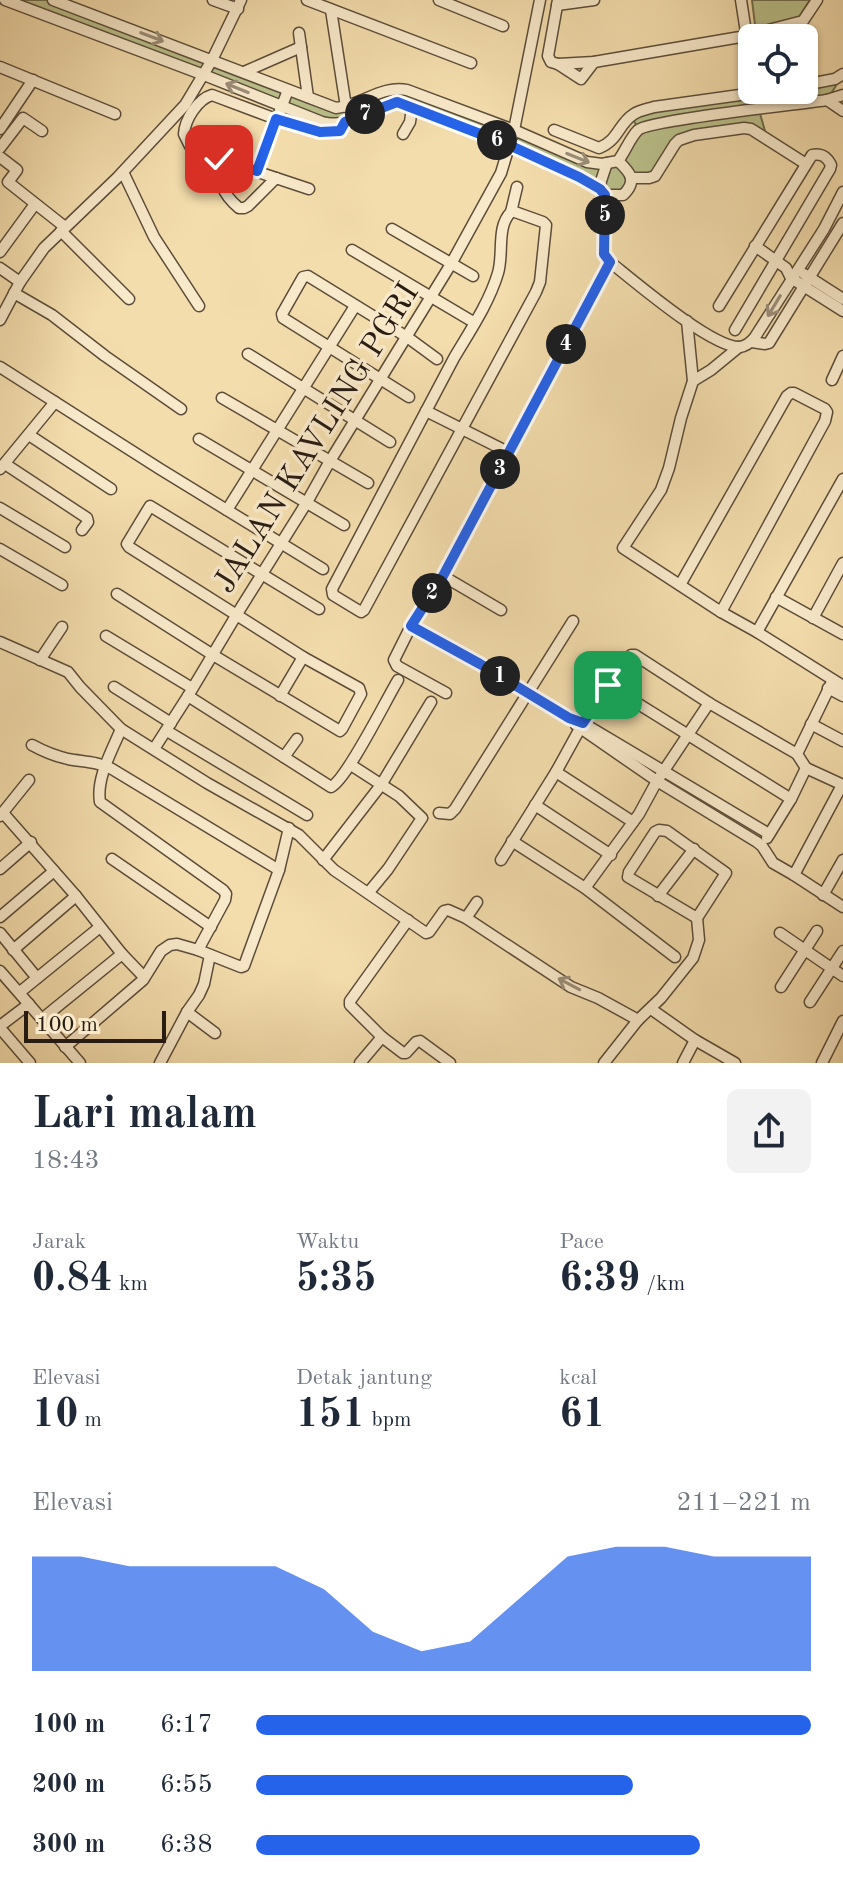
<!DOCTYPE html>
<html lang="id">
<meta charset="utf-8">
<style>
:root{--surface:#fff;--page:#f2f2f3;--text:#1f2937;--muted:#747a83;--accent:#2563eb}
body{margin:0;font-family:"Old Standard TT",serif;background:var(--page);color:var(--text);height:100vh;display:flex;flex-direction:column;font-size:30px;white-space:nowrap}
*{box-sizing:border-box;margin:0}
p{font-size:26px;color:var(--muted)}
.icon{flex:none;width:44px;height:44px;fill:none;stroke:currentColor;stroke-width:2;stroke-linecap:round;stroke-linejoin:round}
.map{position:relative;height:1063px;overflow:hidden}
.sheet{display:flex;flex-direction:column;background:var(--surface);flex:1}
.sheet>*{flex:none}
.tools{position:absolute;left:738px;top:24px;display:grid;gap:16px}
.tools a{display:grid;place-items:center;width:80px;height:80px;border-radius:12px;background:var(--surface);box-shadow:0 2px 6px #0004;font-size:40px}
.scale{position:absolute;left:24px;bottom:20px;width:142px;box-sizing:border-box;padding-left:8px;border:4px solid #291d13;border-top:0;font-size:22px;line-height:28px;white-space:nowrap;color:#291d13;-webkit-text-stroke:6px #f8e9ca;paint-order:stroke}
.pin{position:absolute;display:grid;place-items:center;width:68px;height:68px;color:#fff;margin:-34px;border-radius:16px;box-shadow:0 4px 12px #0006}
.km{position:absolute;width:40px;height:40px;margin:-20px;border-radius:50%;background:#222;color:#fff;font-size:22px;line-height:40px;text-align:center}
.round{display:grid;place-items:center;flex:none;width:84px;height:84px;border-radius:12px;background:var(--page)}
.summary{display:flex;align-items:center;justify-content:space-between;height:136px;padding:0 32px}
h1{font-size:44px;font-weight:700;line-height:60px}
.metrics{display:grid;grid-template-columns:repeat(3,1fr);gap:12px;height:136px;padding:8px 32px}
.metrics div{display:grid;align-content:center}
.metrics b{font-size:40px;font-weight:700}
.metrics small{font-size:22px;font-weight:400}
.metrics p{font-size:22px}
.chart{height:224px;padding:16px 32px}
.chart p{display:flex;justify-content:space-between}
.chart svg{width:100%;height:144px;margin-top:8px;fill:var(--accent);opacity:.7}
ul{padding:0 32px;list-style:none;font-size:26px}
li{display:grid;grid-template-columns:128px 96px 1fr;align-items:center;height:60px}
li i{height:20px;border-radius:10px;background:var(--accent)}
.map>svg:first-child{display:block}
.grass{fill:#bac18b;stroke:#726f4f;stroke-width:2}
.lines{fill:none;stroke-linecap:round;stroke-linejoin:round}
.minor-casing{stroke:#5c4d3a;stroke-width:13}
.minor{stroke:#f8e9ca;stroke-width:10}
.oneway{stroke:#9b8d78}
.route-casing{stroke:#fff;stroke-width:16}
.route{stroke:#2563eb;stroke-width:10}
.labels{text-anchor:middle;stroke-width:7;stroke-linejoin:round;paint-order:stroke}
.street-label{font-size:32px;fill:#291d13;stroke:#f8e9ca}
</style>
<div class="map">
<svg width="843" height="1063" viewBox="0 0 843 1063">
<rect width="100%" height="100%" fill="#f4ddad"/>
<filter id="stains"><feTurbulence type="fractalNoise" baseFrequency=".0025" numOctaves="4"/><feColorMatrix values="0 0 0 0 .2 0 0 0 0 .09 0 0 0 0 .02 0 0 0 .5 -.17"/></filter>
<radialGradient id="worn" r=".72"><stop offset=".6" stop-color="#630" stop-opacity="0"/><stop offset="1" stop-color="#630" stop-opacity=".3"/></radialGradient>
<g class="grass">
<path d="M5,0H56L336,108L393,88L587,162L618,161L639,130L631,116L776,90H804V85L842,76L827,100L759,110L767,138L756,131L679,140L657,174L632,178L623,195L600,189L400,102L338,124Z"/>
<path d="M752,0H810L797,20L763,27L755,25Z"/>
</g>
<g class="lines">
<g class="minor-casing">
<g id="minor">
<path d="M5,0L204,75L322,122C346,129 371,112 393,102H400C453,122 505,143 557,167C573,175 594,181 605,195L604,254L610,262C634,281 712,348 740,347C747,346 751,342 755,337L824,229L843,192"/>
<path d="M53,0L336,108C362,105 382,85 407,90L514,130L587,162L602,164L618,161C625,152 630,138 638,130C650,120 801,104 827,100L843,95"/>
<path d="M213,0L238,9"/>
<path d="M307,0L471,63"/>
<path d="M439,0L503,26"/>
<path d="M558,0L548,56L551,62L558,64L594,62L746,36L803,21L817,0"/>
<path d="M741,0L752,71"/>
<path d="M557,5L594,0"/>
<path d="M331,10L346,107"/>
<path d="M299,33L308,97"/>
<path d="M558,64L581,79L594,62"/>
<path d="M0,67L115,114"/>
<path d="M244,72L301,47"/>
<path d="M804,85L835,79L843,74"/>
<path d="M827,100L843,111"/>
<path d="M0,129L33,80"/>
<path d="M554,130L599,148C619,140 618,124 634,114C640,110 648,109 654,107L776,90"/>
<path d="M403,134L410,122L412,107"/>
<path d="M0,148L23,118L42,131"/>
<path d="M0,157L17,170L8,182L65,227"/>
<path d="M219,159C219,181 221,193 239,208H244L248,206L276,178"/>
<path d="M257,171L288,90"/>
<path d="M123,172L154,237L199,306"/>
<path d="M631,178H649L655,176L675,144L679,140L694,135L744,128L751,129L806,164"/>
<path d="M309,189L219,159L190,146L184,134C185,119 198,99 212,95L276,119L320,132L340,131L345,122"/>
<path d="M600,189L601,181L607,163"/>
<path d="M605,195H623C638,181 630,172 618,161"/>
<path d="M511,212H515L543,222L546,225L540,282L536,292L364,610L361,612L333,595L332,589L454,358C470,331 489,303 498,273C504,253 496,227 511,212Z"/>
<path d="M511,212L517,187"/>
<path d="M392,229L473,276"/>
<path d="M61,231L129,299"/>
<path d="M755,246L786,268L791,278L843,311"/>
<path d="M352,250L470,320"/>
<path d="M0,252L35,204"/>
<path d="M0,268L20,282"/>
<path d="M804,274L843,299"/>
<path d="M14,293L52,315L105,356L181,409"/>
<path d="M719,306L812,155C822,153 827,157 831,165L830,169L735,330"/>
<path d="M0,320L20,282L44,248L118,177L185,105L212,60L241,0"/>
<path d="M687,321L693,381L681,418L669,468L661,490L623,548L721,612L757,632L843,686"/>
<path d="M752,342L765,344L769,343L843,223"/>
<path d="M248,354L390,442"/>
<path d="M0,367L160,469L323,569"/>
<path d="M832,380L843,356"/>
<path d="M693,381L711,370L739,347"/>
<path d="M409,397L283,318L282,314L303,277L308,276L407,337L437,359"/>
<path d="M222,398L368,483"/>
<path d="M426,411L508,452"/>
<path d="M29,435L111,489"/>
<path d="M199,439L344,525"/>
<path d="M5,464L87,518L88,522L82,530"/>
<path d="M0,469L55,402"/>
<path d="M0,508L65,547"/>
<path d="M227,510L355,306"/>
<path d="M0,549L62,585"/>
<path d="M443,576L501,610"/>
<path d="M680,585L787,396L791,393H794L825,409L827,412L825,421L721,612"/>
<path d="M117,594L213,655L340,731L342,729L361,694L359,688L303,657L129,547L127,544L150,506L319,609"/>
<path d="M776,597L843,634"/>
<path d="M813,618L843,563"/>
<path d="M411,626L480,664L569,718L583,723L769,834"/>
<path d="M757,632L843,479"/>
<path d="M106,636L192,688"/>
<path d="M0,642L68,672L80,687L121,729L207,783L299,835L334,870L426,933L429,932L444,911L448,910L466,918L571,987L598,998L638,1020"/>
<path d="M40,660L62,627"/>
<path d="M608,685L791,799"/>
<path d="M114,687L171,723"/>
<path d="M828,688L843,696"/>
<path d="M446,693L397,666L394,660L411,626L443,576L610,262"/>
<path d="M188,696L331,787C347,779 386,700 398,680"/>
<path d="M280,696L303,657"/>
<path d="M811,724L843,741"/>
<path d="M576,725L657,781L757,842L762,846L773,863L794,875L843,907"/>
<path d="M121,729C112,751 96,778 100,802L223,890L226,894L225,900L198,950"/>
<path d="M167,731L307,815"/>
<path d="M32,745C43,751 55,756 68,759C84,762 96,761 112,769L279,870"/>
<path d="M154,749L188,696L237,614L307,502L330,461L451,264L501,173L514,130L540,0"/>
<path d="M284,757L297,739"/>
<path d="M351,765L399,796L422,818L388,869L369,892"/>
<path d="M806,768L797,754L833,680"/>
<path d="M806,768L843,785"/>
<path d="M556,772L633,822"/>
<path d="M535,805L611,855"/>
<path d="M439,813L450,814L455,809L573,621"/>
<path d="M1,814H4L76,896L122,954L144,977"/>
<path d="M0,816L29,780"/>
<path d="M659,830L667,831L726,873L697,918L628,877L629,872L655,832Z"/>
<path d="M767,838L791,799L806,768"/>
<path d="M512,841L585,888L675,957"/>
<path d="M112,859L211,927"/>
<path d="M323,860L381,785L431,702"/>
<path d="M501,860L556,772L583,723L631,655H635L709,703L797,754"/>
<path d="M0,869L31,842"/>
<path d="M794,875L842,785"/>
<path d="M585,888L639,814L657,781L709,703"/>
<path d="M823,895L843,860"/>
<path d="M658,896L694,849"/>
<path d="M0,917L54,871"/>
<path d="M466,918L477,902"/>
<path d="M408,920L350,1001V1005L382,1037L403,1053H406L416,1042L420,1041L450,1063"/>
<path d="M0,933L37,978"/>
<path d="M780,933L843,976"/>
<path d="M13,950L76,896"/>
<path d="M0,971L80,1063"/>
<path d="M781,987L817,931"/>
<path d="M20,992L100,927"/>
<path d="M810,1002L843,951"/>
<path d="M651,1009L695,1040L735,1063"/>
<path d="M187,1012L215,1033"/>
<path d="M42,1019L122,954"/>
<path d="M0,1026L29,1004"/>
<path d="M0,1028L30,1063"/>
<path d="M65,1047L143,980L161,951L170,945L177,944L198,950L241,967L244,966L279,870L289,828"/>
<path d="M160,1063L187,1012L199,995L204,984L210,955"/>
<path d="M360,1063L382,1037"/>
<path d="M604,1063L638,1020L661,998L693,958L699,940L697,918"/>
<path d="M683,1063L695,1040"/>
<path d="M822,1063L843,1021"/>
</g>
</g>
<use href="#minor" class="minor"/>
</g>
<defs><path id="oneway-shaft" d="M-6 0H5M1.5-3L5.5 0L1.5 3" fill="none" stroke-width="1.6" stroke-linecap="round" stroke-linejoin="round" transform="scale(2)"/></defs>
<g class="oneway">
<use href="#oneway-shaft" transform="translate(152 37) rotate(21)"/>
<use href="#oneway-shaft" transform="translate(237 88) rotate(-158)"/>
<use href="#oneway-shaft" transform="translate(578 158) rotate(22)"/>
<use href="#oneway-shaft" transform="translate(774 306) rotate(121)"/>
<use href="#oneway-shaft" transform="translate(569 984) rotate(-152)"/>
</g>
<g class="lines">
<g class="route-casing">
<path id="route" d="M219,159L257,171L276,119L320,132L340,131L345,122L397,102L509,145L579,177L600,189L605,195L604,254L610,262L443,576L411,626L480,664L569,718L583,723L608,685"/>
</g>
<use href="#route" class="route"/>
</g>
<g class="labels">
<g class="street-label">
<text transform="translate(315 437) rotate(-58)" y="11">JALAN KAVLING PGRI</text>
</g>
</g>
<rect width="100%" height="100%" filter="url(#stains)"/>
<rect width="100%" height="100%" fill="url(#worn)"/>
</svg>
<div class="tools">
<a><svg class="icon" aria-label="locate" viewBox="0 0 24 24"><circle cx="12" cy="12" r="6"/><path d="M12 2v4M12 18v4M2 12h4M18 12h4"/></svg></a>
</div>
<div class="scale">100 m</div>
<div class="pin" style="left:608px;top:685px;background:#1e9e55"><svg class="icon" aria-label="arrive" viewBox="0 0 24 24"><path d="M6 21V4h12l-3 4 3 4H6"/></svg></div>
<div class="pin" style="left:219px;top:159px;background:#d93025"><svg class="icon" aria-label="check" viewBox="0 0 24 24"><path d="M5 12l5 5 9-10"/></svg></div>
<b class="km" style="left:500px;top:676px">1</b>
<b class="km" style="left:432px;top:593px">2</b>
<b class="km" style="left:500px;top:469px">3</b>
<b class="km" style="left:566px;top:344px">4</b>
<b class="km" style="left:605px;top:215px">5</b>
<b class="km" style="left:497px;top:140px">6</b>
<b class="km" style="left:365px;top:114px">7</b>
</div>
<section class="sheet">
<div class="summary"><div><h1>Lari malam</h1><p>18:43</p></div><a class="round"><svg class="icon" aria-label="share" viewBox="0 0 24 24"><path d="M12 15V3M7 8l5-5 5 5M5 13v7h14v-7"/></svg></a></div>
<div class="metrics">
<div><p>Jarak</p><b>0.84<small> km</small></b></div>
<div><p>Waktu</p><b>5:35</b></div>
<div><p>Pace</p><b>6:39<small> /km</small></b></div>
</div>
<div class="metrics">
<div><p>Elevasi</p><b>10<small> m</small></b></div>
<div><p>Detak jantung</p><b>151<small> bpm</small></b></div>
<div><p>kcal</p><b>61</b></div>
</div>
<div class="chart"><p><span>Elevasi</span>211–221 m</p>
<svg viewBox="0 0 160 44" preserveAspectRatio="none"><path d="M0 44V9L10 9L20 12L30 12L40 12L50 12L60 19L70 32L80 38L90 35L100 22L110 9L120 6L130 6L140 9L150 9L160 9V44z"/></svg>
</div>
<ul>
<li><b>100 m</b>6:17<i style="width:100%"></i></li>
<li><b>200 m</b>6:55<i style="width:68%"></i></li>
<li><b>300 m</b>6:38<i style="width:80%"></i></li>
</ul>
</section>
